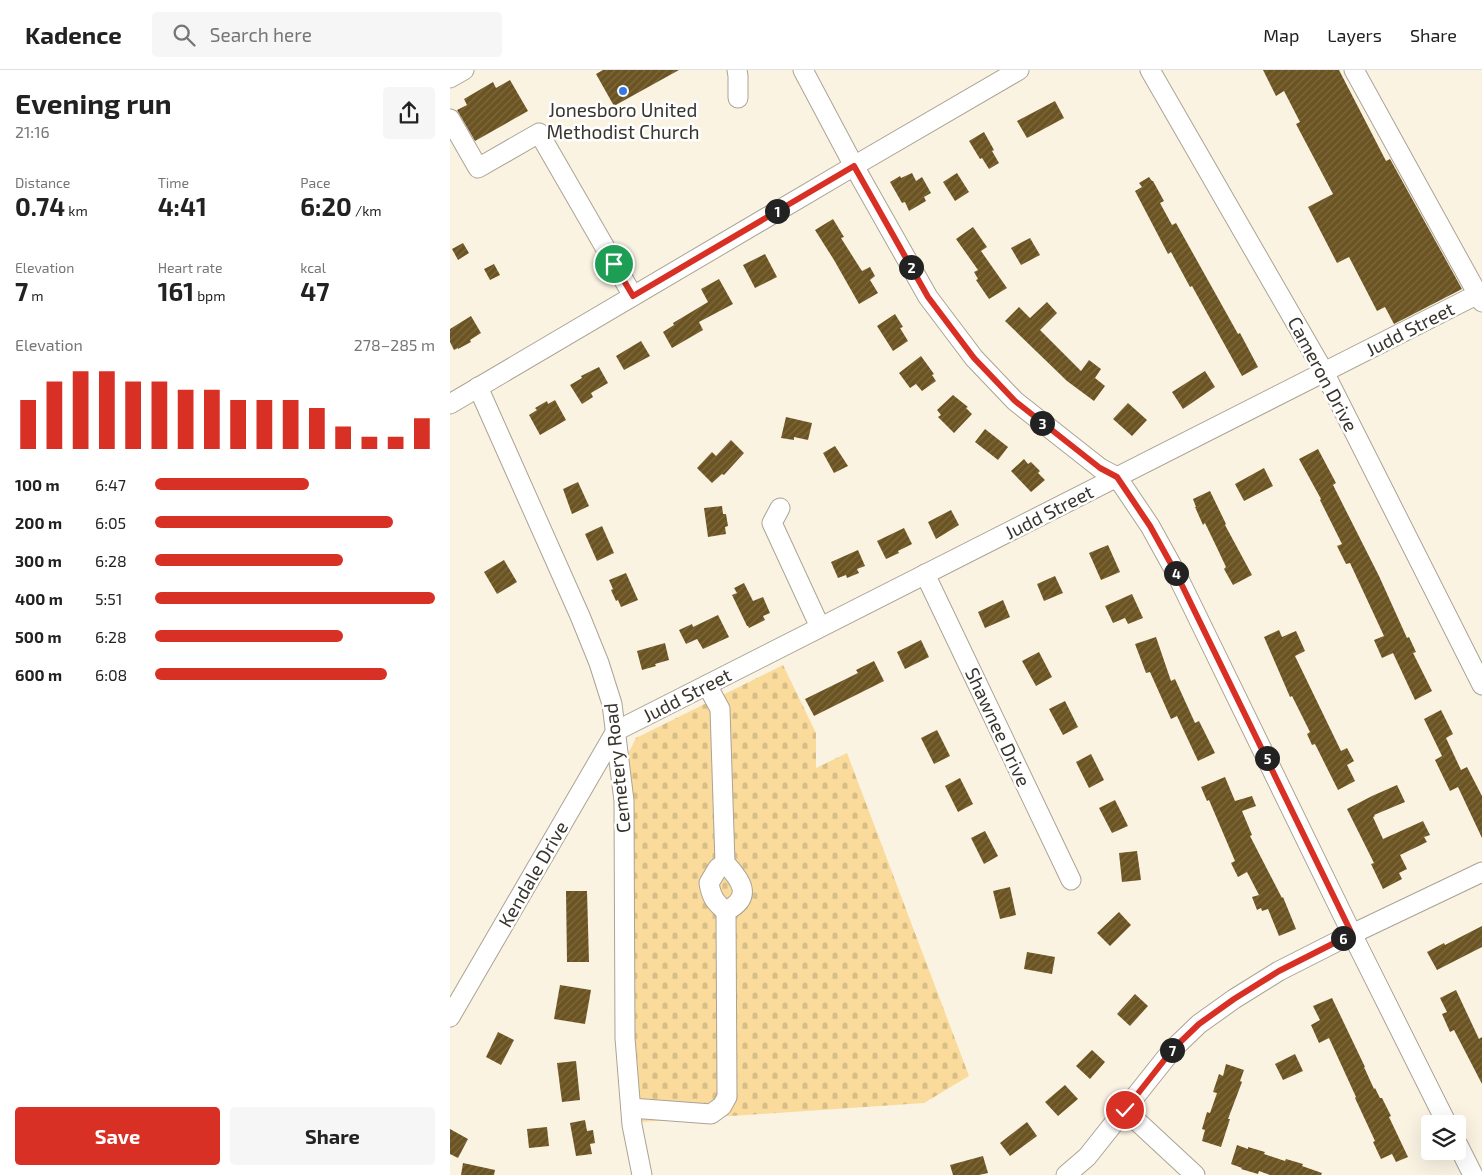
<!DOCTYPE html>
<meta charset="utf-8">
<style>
:root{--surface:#fff;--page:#f6f6f6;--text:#222;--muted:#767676;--line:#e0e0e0;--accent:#d93025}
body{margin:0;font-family:"Exo 2",sans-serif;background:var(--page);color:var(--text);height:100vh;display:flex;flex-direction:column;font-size:19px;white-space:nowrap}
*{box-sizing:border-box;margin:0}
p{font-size:16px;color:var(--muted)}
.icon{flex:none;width:28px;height:28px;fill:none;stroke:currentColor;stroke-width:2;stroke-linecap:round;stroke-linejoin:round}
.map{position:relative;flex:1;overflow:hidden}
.drawer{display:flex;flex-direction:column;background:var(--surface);width:450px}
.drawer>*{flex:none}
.fabs{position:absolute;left:971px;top:1045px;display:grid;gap:10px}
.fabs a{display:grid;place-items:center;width:45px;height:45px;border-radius:5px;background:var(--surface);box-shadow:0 5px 20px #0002;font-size:25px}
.pin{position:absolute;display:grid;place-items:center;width:42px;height:42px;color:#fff;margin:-21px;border:2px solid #fff;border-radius:50%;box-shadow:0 1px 5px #0007}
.km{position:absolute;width:25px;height:25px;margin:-12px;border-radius:50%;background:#222;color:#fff;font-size:14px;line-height:25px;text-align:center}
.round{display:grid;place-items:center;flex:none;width:52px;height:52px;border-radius:5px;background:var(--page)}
.summary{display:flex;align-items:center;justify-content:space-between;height:85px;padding:0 15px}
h1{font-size:28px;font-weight:700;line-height:38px}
.metrics{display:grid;grid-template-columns:repeat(3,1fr);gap:8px;height:85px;padding:5px 15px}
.metrics div{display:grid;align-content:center}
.metrics b{font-size:25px;font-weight:700}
.metrics small{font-size:14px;font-weight:400}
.metrics p{font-size:14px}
.chart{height:140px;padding:10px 15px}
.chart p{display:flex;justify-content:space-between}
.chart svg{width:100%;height:90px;margin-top:5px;stroke:var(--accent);stroke-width:6}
.button{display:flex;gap:10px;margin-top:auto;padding:10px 15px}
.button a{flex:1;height:58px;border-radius:5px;background:var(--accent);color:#fff;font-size:20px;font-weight:700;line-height:58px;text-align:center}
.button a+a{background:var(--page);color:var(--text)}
ul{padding:0 15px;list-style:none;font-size:16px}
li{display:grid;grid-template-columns:80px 60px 1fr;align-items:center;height:38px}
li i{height:12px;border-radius:6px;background:var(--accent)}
header{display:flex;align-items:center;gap:30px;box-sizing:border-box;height:70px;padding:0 25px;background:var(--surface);border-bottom:1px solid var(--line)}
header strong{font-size:24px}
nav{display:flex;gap:28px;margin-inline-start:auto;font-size:18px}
.search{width:350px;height:45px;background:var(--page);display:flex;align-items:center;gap:12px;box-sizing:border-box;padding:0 18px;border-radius:5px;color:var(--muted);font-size:19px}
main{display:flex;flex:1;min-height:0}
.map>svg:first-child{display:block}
.cemetery{fill:url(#cemetery-stones)}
.building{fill:url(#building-hatch)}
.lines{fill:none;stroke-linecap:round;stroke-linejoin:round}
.minor-casing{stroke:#aba394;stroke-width:21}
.minor{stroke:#fff;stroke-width:19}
.route-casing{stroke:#fff;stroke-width:10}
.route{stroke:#d93025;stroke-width:6}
.poi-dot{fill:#3479e7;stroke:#fff;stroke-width:2}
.labels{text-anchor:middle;stroke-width:5;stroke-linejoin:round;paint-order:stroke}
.poi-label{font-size:19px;fill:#38352f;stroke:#fff}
.street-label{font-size:19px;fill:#38352f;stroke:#fff}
</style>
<header>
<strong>Kadence</strong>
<div class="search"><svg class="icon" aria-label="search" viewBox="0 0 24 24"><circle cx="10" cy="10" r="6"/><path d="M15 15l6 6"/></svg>Search here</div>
<nav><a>Map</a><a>Layers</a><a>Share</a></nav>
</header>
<main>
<section class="drawer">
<div class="summary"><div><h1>Evening run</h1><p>21:16</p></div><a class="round"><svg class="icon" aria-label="share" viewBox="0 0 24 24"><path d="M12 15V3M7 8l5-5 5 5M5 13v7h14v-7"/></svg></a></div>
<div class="metrics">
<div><p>Distance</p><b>0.74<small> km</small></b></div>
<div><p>Time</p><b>4:41</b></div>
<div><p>Pace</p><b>6:20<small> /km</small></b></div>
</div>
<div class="metrics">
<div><p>Elevation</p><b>7<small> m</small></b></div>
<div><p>Heart rate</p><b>161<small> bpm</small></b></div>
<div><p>kcal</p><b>47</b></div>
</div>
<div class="chart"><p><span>Elevation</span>278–285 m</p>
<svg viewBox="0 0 160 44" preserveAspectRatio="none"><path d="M5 44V20M15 44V11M25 44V6M35 44V6M45 44V11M55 44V11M65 44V15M75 44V15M85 44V20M95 44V20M105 44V20M115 44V24M125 44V33M135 44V38M145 44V38M155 44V29"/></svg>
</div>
<ul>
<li><b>100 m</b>6:47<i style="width:55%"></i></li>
<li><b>200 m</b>6:05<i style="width:85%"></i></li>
<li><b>300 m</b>6:28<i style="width:67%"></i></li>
<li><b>400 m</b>5:51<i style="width:100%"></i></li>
<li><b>500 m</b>6:28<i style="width:67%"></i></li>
<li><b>600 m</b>6:08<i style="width:83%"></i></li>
</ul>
<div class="button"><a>Save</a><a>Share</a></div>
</section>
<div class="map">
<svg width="1032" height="1105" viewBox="0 0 1032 1105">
<defs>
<pattern id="cemetery-stones" width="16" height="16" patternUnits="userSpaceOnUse" patternTransform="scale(1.25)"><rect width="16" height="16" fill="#fadb9b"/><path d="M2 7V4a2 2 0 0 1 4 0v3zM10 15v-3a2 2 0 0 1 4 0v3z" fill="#d7bd86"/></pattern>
<pattern id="building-hatch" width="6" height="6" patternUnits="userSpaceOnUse" patternTransform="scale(1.25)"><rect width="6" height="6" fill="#6b5422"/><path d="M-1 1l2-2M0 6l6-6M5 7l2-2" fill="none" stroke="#7d6a42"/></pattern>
</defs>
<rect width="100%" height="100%" fill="#fbf3e2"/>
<path class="cemetery" d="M333,595L366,663V698L397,683L519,1006L474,1033L191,1052L184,1006L178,684L186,668Z"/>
<g class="building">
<path d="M153,0H229L164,36L146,4Z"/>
<path d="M813,0H889L936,91L940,89L1012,219L944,254L935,237L927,241L899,187L887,193L858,137L883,124L846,54L850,52L834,21L826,26Z"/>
<path d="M60,10L78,41L25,71L7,40L17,35L14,29L43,12L46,18Z"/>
<path d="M605,31L614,48L577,68L567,51Z"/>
<path d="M534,62L544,80L542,81L549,93L539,99L532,88L530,89L519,71Z"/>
<path d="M462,103L466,111L472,107L481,123L474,127L476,131L459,141L455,132L452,133L440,112L450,106L451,108Z"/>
<path d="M507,103L519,122L505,131L493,112Z"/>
<path d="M699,107L702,111H703L714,131L710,133L722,155L726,153L788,264L790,263L808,297L792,306L742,216L740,217L721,182L718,184L685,121L692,117L689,113Z"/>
<path d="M383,149L394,167L391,168L410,198L412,201L420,197L425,206L420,210L428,223L409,234L384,190L365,160Z"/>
<path d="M523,157L537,177L531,181L557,218L539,229L526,210L528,209L524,202L528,200L506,169Z"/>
<path d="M580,168L590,185L571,195L561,178Z"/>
<path d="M13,173L19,183L8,190L2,179Z"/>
<path d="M315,184L327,207L305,218L293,195Z"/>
<path d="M44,194L50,205L40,210L34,199Z"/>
<path d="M269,209L283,234L249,252L253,260L222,278L213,262L224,255L223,253L258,232L251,219Z"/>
<path d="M597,232L607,243L590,260L631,301L639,290L651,299L645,308L655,316L644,331L617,311L555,251L569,237L580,248Z"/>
<path d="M445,244L453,257L450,258L458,271L443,281L427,256Z"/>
<path d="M21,246L31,263L20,270L21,272L8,279V278L4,280L0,272V259Z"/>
<path d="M191,271L200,286L174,300L166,286Z"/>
<path d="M471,286L484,304L482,305L486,311L472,321L466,314L460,318L449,303Z"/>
<path d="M149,297L158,313L141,323L143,327L132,334L120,315L132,308L131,306Z"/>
<path d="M755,301L765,317L733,339L722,322Z"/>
<path d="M503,325L518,337L516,338L522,344L504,363L488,347L491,345L487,340Z"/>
<path d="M105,330L116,350L90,365L79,345L87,340L85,338L97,331L98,334Z"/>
<path d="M678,333L697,350L682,366L663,349Z"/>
<path d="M336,347L362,353L358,370L344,367V370L331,368Z"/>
<path d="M535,359L558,377L548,390L525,372Z"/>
<path d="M281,370L294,383L274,405L272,404L262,413L247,398L262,382L266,386Z"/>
<path d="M385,376L398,396L384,403L373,383Z"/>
<path d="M868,379L886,413L883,415L929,506L957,568L959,567L966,582L963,583L982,621L965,630L943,583L932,588L924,570L934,566L900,493L896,494L887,476L892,474L870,430L871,429L849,389Z"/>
<path d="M574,389L578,394L581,392L590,401L588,403L595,410L581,422L561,401Z"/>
<path d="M814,398L823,416L794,431L785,414Z"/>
<path d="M128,412L139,436L122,444L113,419Z"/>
<path d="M760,421L776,454L775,455L802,505L783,515L774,499L776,497L768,480L755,453L753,455L745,437H746L743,429Z"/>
<path d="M272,436L273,444H276L278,456L275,457L276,464L258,467L254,438Z"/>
<path d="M501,440L509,455L486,469L478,452Z"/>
<path d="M152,456L164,483L147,491L135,464Z"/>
<path d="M454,458L462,474L448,481L449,483L436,489L427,471Z"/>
<path d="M658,475L670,502L651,510L639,483Z"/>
<path d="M408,480L415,496L407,499L409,503L397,508L396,505L388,508L381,492Z"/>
<path d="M54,490L67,512L47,524L34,502Z"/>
<path d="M176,503L188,530L171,537L168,530L166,531L161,520L163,519L159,510Z"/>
<path d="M605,506L613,523L594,531L587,514Z"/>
<path d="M294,513L303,531L313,527L320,543L313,546L315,550L299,558L298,556H297L282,525L287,523L284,518Z"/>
<path d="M682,524L693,548L678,554L675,548L663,553L655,536Z"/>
<path d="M553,530L560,547L535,558L528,542Z"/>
<path d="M268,545L279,567L253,579L247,569L236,574L229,560L242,554L243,557Z"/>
<path d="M829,560L832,567L846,561L855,581L845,586L891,681L897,678L904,691L897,695L905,711L888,720L865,674L862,675L857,664L860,662L842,626L840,627L814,567Z"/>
<path d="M706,567L721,611L725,609L745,653L749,651L765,683L748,691L727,646L721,649L700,602L696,603L685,574Z"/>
<path d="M471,570L479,587L455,599L447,582Z"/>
<path d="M215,573L219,590L205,594L206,596L192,600L187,581Z"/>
<path d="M589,582L602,607L586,616L572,591Z"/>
<path d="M424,591L434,611L364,646L355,629L408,603L406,600Z"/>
<path d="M615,631L628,657L613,665L599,639Z"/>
<path d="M991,640L1003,664L996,668L1011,700L1017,697L1032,726V768L1008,717L1000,721L985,690L992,686L974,649Z"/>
<path d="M487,660L500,686L484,694L471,668Z"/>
<path d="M641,684L654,710L639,718L626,692Z"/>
<path d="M775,707L785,731L802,726L806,736L792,741L802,765L800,766L832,828L833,827L846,859L829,866L818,839L812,841L811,838L807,840L802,827L809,825L797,802L788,807L781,793L785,791L759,730L757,731L751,717Z"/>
<path d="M510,708L523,734L508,742L495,716Z"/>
<path d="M947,715L955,732L924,745L925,746L923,747L933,769L973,751L980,765L974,767L977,772L950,785L957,799L949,803L952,809L933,819L921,794L924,793L897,739L922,726Z"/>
<path d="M665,730L678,756L662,763L649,738Z"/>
<path d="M535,761L548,786L534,794L521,768Z"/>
<path d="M687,781L691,810L672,812L669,783Z"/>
<path d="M560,817L566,845L550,849L543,821Z"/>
<path d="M116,821H137L139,892H117Z"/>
<path d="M669,842L681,855L660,876L647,863Z"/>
<path d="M1032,856V877L987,900L977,882L994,873L995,875Z"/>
<path d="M577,882L605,887L602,904L574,899Z"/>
<path d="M110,915L141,920L135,954L104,949Z"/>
<path d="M1006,920L1029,969L1032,967V1014L1004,960L1000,962L992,944L997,942L990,928Z"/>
<path d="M685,924L698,936L680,956L667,944Z"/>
<path d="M882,928L915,997H914L924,1019L925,1018L930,1028H932L941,1046L939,1047L958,1087L946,1092L942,1084L931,1089L923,1072L925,1071L905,1028L906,1027L879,968L869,973L861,955L870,950L863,936Z"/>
<path d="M48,962L64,970L51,995L36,987Z"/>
<path d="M642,980L655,992L640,1009L626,996Z"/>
<path d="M845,984L853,1001L833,1010L825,994Z"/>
<path d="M126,991L130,1030L112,1032L107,993Z"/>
<path d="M776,994L794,1000L790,1011L792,1012L778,1049H780L771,1077L752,1071L755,1060L752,1059L757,1042L760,1043L767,1023L763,1022L769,1004L773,1006Z"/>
<path d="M615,1015L628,1029L608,1046L595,1032Z"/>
<path d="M135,1050L137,1061L143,1060L145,1073L140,1074L142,1084L126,1086L120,1053Z"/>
<path d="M577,1052L587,1066L560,1086L550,1073Z"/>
<path d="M97,1057L99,1076L79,1078L77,1059Z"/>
<path d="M0,1059L18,1069L8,1088L0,1084Z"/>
<path d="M787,1075L798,1079V1077L815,1082L814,1084L835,1091L836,1089L853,1094L852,1096L872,1103L871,1105H820L809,1101L808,1104L791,1099L792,1098L781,1094Z"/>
<path d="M533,1086L538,1103L529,1105H503L500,1095Z"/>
<path d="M13,1093L45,1100L44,1105H11Z"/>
</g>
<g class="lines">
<g class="minor-casing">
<g id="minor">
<path d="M287,0L288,6V28"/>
<path d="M353,0L404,96L478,227L524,288L565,331L650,398L667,407L700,456L726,503L902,864L997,1054"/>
<path d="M700,0L874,302L1032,615"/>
<path d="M904,0L1032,232"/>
<path d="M0,8L14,0"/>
<path d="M0,49L28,98L89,63L183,226"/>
<path d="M28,317L130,546L149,593L162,634L174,731L175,968L182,1055L192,1105"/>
<path d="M0,334L404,96L569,0"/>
<path d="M330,438L322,453L370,557"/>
<path d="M475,504L621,810"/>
<path d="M275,793L268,798L259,813C261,826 265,833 276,841"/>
<path d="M0,947L166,661L1032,222"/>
<path d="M181,1038L261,1044L272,1036L277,1027L276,841C304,827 291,810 275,793L270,639L257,615"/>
<path d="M675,1040L745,1105"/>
<path d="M1008,1075L1023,1105"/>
<path d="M616,1105L637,1087L723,979L749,954L784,929L829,901L902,864L1032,802"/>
</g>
</g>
<use href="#minor" class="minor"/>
</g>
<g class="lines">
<g class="route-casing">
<path id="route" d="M164,194L183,226L404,96L478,227L524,288L565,331L650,398L667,407L700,456L726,503L902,864L829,901L784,929L749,954L723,979L675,1040"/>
</g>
<use href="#route" class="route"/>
</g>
<circle class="poi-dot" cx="173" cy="21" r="5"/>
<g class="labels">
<g class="poi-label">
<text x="173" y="47">Jonesboro United<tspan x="173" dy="22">Methodist Church</tspan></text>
</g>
<g class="street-label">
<text transform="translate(960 259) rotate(-27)" y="7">Judd Street</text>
<text transform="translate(873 304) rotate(62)" y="7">Cameron Drive</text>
<text transform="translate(599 442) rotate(-27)" y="7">Judd Street</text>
<text transform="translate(237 625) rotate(-27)" y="7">Judd Street</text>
<text transform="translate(548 657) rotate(65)" y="7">Shawnee Drive</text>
<text transform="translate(167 698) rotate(-96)" y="7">Cemetery Road</text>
<text transform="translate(83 804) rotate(-60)" y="7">Kendale Drive</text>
</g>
</g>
</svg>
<div class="fabs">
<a><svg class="icon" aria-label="layers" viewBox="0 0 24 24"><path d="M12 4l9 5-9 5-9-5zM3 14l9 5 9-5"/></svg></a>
</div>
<div class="pin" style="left:164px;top:194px;background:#1e9e55"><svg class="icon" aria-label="arrive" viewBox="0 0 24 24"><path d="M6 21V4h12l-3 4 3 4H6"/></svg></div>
<div class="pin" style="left:675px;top:1040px;background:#d93025"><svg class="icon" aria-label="check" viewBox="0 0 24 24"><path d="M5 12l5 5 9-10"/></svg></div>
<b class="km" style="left:327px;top:141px">1</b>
<b class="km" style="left:461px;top:197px">2</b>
<b class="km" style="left:592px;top:353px">3</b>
<b class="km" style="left:726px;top:503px">4</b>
<b class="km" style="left:817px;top:688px">5</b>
<b class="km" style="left:893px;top:868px">6</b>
<b class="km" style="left:722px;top:980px">7</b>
</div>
</main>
